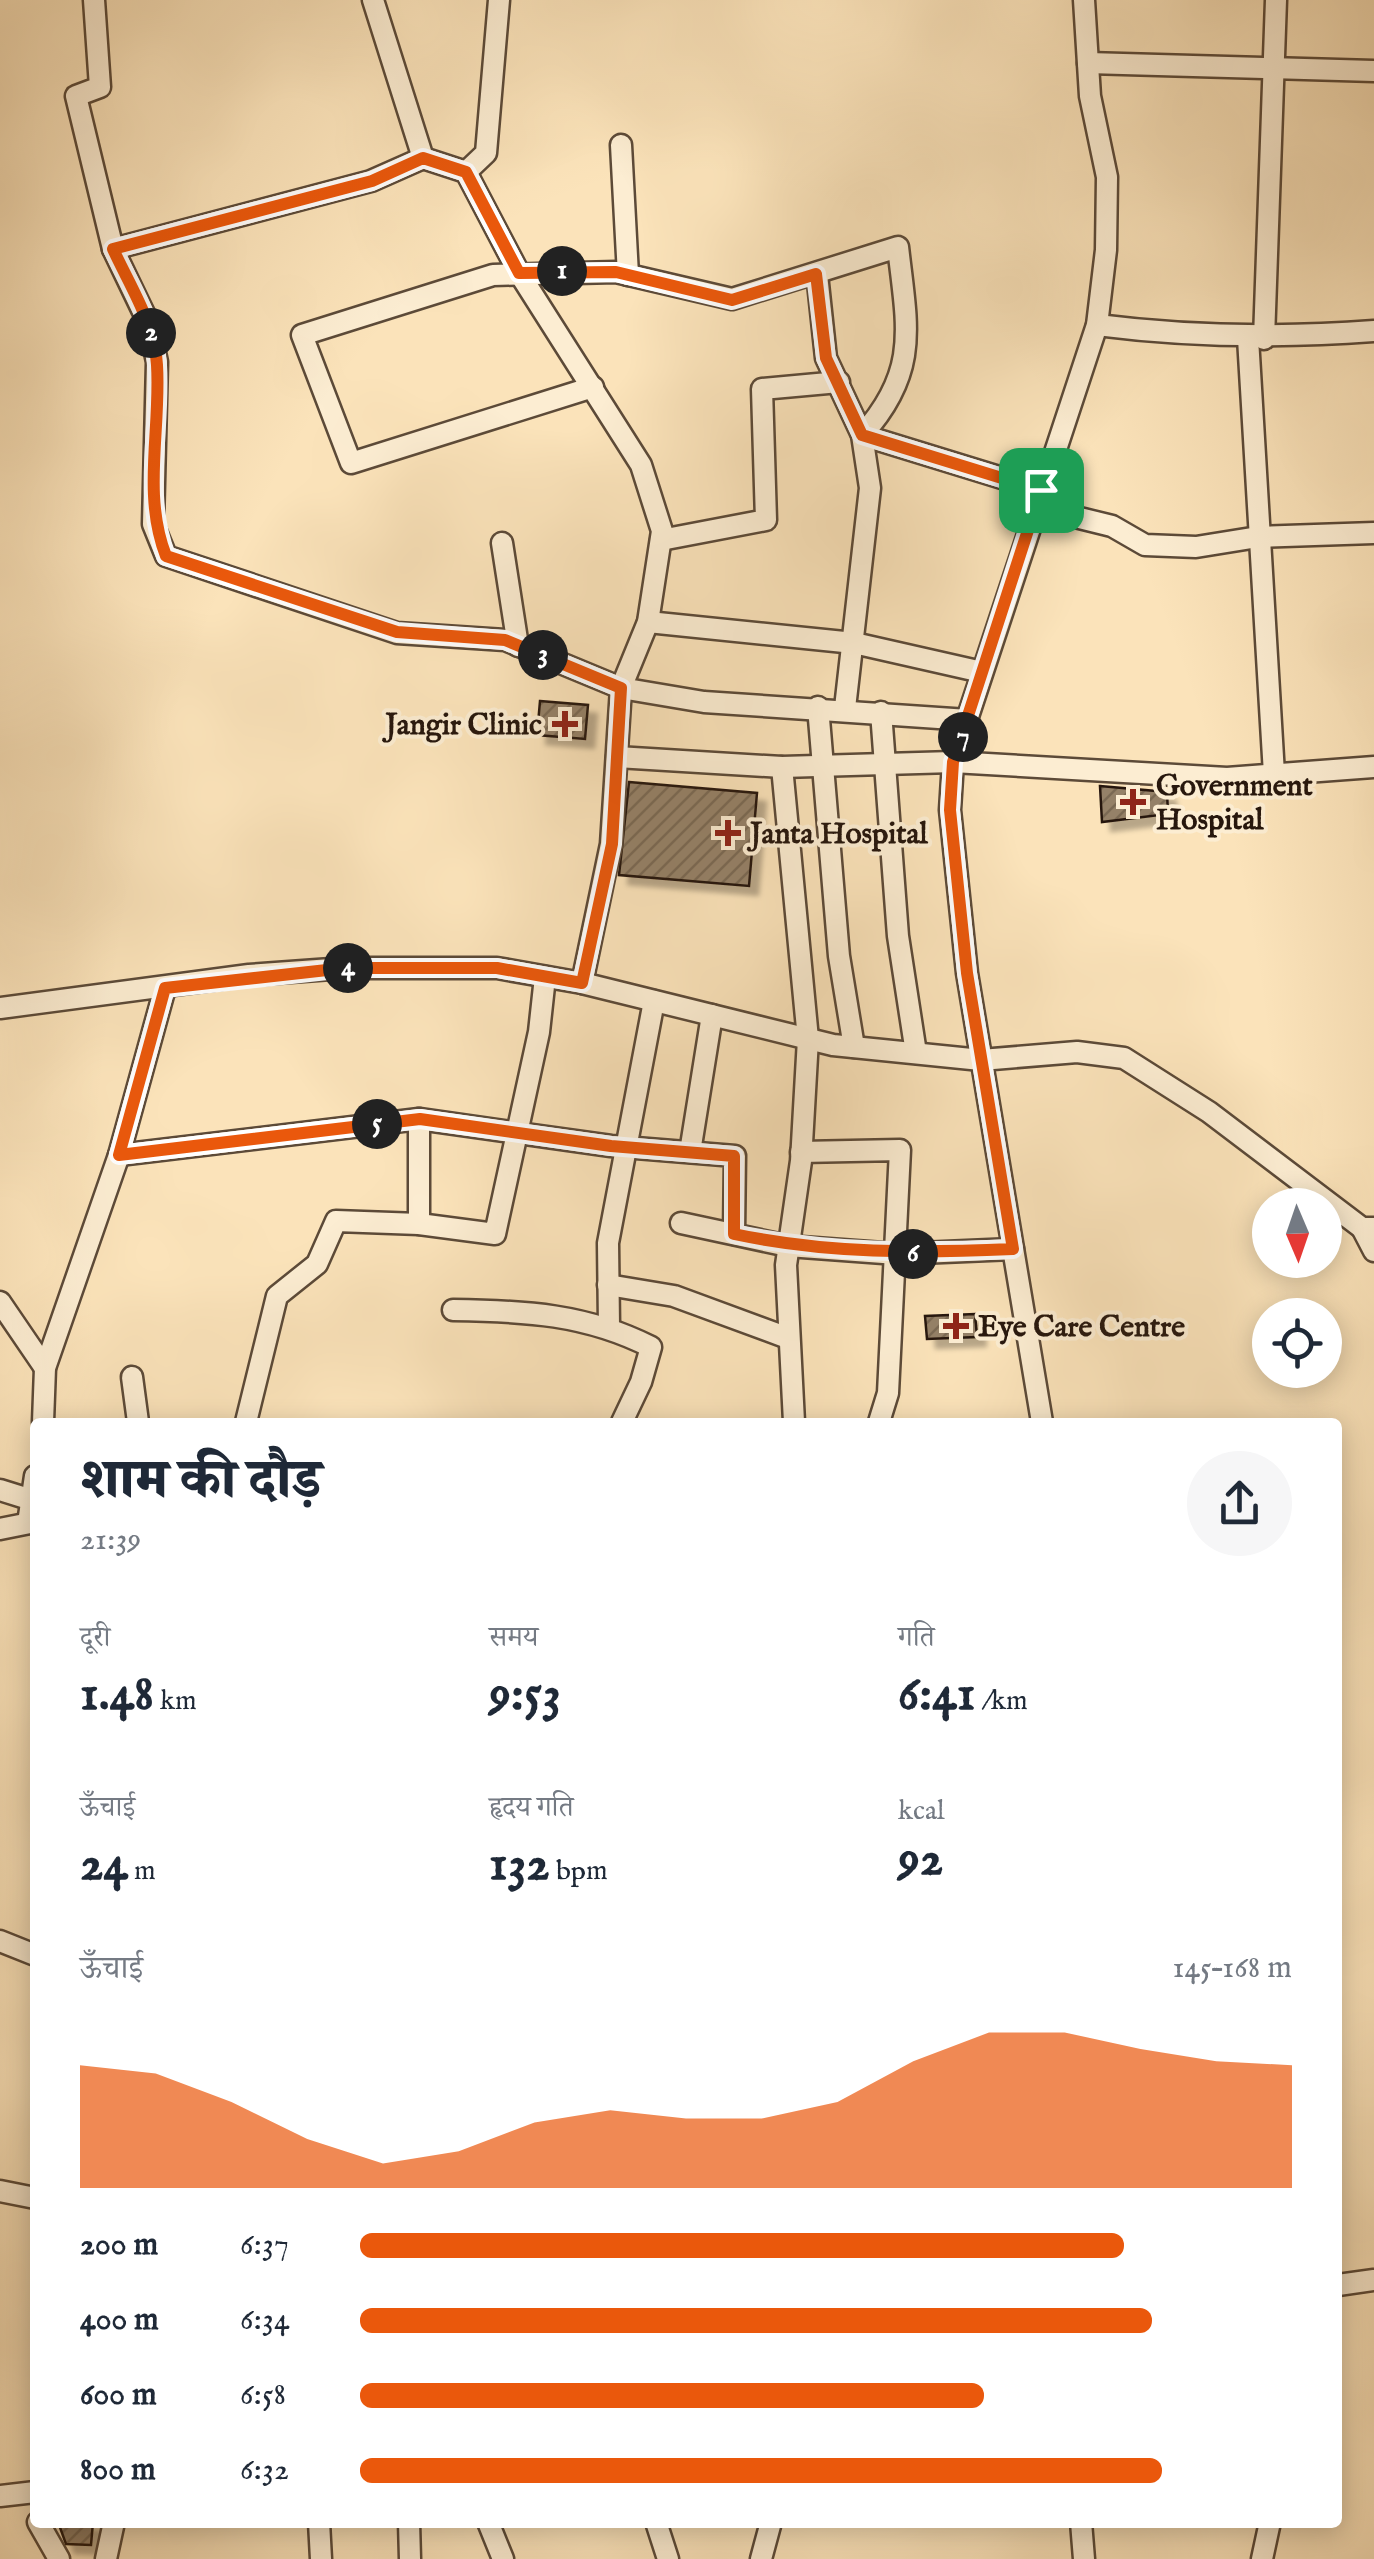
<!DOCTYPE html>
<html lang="hi">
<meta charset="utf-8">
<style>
:root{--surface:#fff;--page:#f6f6f7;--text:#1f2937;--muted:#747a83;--accent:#ea580c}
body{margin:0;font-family:"IM FELL English","Noto Serif Devanagari",serif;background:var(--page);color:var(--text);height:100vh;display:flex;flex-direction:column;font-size:38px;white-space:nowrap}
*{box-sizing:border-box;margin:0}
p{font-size:32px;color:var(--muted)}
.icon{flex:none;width:55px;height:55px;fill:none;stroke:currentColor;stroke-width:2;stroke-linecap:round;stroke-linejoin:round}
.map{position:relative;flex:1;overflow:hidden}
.panel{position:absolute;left:30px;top:1418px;width:1312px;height:1110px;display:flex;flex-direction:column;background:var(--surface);border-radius:10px;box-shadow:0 5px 25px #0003}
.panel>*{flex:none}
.needle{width:65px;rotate:178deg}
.fabs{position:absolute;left:1252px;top:1188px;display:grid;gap:20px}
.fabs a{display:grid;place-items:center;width:90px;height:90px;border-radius:50%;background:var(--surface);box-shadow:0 5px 25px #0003;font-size:50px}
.pin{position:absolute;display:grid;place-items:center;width:85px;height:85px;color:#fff;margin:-42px;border-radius:20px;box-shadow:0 5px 15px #0006}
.km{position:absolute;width:50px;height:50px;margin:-25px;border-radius:50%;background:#222;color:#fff;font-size:28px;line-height:50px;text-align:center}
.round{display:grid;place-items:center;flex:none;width:105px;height:105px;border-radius:52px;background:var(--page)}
.headline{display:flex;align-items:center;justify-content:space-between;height:170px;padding:0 50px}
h1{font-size:55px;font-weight:800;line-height:75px}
.metrics{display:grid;grid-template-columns:repeat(3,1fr);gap:15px;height:170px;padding:10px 50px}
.metrics div{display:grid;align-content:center}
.metrics b{font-size:50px;font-weight:800}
.metrics small{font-size:28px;font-weight:400}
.metrics p{font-size:28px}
.chart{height:280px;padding:20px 50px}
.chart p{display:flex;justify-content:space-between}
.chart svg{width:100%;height:180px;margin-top:10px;fill:var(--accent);opacity:.7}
ul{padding:0 50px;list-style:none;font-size:32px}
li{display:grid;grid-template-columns:160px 120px 1fr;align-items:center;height:75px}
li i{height:25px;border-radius:12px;background:var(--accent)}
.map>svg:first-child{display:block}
.building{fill:url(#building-hatch);stroke:#27170d;stroke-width:2.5;filter:url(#shadow)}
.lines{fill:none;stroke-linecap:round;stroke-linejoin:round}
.minor-casing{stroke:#5c4a38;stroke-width:25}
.minor{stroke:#fcedd2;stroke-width:20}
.route-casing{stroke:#fff;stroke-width:20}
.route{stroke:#ea580c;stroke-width:12}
.poi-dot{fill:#8f2418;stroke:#fcedd2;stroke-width:4}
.labels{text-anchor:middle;stroke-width:8;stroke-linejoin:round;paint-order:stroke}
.poi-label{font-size:30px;font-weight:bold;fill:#27170d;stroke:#fcedd2;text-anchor:start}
</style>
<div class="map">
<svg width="1374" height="2559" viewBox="0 0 1374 2559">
<defs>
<pattern id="building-hatch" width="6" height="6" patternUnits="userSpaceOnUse" patternTransform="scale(2.5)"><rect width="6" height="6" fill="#958167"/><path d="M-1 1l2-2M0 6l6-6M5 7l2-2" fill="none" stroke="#7a6953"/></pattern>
<filter id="shadow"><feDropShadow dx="9" dy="9" stdDeviation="2.5" flood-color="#0004"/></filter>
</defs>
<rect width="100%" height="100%" fill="#fbe3ba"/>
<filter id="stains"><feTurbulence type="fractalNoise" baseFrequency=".002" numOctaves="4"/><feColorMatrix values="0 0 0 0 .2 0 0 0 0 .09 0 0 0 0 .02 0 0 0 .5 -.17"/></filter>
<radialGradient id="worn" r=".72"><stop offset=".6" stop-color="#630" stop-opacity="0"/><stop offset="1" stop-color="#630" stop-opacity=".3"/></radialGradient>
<g class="building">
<path d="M540,701L588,705L585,739L537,735Z"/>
<path d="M629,782L757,793L749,886L619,875Z"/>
<path d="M1100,786L1167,792L1168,814L1102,822Z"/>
<path d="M975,1314L977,1337L927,1339L925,1316Z"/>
<path d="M58,2522H93L91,2545L66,2544Z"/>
</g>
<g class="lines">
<g class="minor-casing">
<g id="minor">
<path d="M94,0L100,87L76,96L113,249L149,324L157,362L153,524L166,556L397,633L505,640L621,688L704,702L968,720"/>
<path d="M373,0L423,158L466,172L519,273L641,465L662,531L648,622L621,688L611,844L582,983"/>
<path d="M1088,63L1374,71"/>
<path d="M621,145L628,275"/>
<path d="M466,172L486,153L499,0"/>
<path d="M113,249L371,181L423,158"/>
<path d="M817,274L826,358L862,435L870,488L845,708"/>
<path d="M1097,325C1191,337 1280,338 1374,331"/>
<path d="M1248,338L1274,774"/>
<path d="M1264,339L1276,0"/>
<path d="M593,387L351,463L302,335L493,275L616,272L732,299L898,247C907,326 920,371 862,435L1041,490"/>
<path d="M1035,507L1112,526L1145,545L1196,547L1258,537L1374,533"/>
<path d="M661,540L766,520L762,389L839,382"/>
<path d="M502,543L518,646"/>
<path d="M648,622L854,643L982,672"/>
<path d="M818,707L839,956L854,1047"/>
<path d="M881,712L898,936L916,1053"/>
<path d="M617,757L782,767L953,762L1227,778L1374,767"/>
<path d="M782,767L808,1039L801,1161L786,1265L794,1422"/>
<path d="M0,1008L249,975L345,968H497L582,983L833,1045L981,1060L1077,1052L1124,1058L1209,1112L1362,1228H1374"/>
<path d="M690,1152L712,1015"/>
<path d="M801,1152L900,1150L888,1393L879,1422"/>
<path d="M119,1155L419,1119L611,1146L735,1156L734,1234"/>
<path d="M681,1223L788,1246L897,1254L1013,1249"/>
<path d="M419,1224V1119"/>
<path d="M1362,1228L1374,1251"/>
<path d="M608,1285L674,1296L788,1338"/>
<path d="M0,1302L45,1368"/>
<path d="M453,1310C525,1311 586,1314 651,1347L641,1382L622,1422"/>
<path d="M609,1326L608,1243L654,1001"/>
<path d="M132,1377L138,1422"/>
<path d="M43,1422L45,1368L119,1155L165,988"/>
<path d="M246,1422L277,1296L317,1264L336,1221L419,1224L495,1234L539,1032L545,977"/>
<path d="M1042,1422L967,973L950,810L953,762L1097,325L1106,250L1107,177L1090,96L1084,0"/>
<path d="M0,1490L32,1500"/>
<path d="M28,1523L35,1476"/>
<path d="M0,1529L35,1522"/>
<path d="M0,1941L35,1955"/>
<path d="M0,2191L35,2198"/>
<path d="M1338,2285L1374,2280"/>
<path d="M0,2496L35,2492"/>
<path d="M38,2522L59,2559"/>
<path d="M319,2522L321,2559"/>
<path d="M409,2522L410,2559"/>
<path d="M488,2522L503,2559"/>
<path d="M656,2522L668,2559"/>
<path d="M1081,2522L1084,2559"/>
<path d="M106,2559L114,2522"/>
<path d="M761,2559L771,2522"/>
<path d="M1262,2559L1270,2522"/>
</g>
</g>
<use href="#minor" class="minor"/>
</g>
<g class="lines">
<g class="route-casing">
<path id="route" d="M423,158L466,172L519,273L616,272L732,300L816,274L826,358L862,435L1041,490L953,762L950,810L967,973L1013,1249C918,1253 828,1254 734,1234V1156L611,1146L420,1119L119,1155L165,988L345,968H497L582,983L612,844L621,688L505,640L397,632L166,556C142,495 161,429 157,365C155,324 130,286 113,249L372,181Z"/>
</g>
<use href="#route" class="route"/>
</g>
<g class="poi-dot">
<path d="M560 709h10v10h10v10h-10v10h-10v-10h-10v-10h10z"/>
<path d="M1128 787h10v10h10v10h-10v10h-10v-10h-10v-10h10z"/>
<path d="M723 818h10v10h10v10h-10v10h-10v-10h-10v-10h10z"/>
<path d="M951 1311h10v10h10v10h-10v10h-10v-10h-10v-10h10z"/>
</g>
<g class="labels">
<g class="poi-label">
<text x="542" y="734" text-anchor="end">Jangir Clinic</text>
<text x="1156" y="795">Government<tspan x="1156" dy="34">Hospital</tspan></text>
<text x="750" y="843">Janta Hospital</text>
<text x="978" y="1336">Eye Care Centre</text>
</g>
</g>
<rect width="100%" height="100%" filter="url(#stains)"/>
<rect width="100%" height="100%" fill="url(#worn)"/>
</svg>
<div class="fabs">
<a><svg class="needle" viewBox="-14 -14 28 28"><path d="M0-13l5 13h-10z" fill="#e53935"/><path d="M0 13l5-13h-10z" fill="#747a83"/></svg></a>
<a><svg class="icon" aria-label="locate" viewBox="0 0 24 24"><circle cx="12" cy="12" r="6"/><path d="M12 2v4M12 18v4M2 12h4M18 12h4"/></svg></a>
</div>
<div class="pin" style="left:1041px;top:490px;background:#1e9e55"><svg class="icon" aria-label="arrive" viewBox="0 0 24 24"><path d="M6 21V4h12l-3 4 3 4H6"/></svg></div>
<b class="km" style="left:562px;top:271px">1</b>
<b class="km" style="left:151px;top:333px">2</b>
<b class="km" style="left:543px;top:655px">3</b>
<b class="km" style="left:348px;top:968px">4</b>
<b class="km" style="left:377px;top:1124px">5</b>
<b class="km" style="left:913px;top:1254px">6</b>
<b class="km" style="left:963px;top:737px">7</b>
<section class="panel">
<div class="headline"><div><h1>शाम की दौड़</h1><p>21:39</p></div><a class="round"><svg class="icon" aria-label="share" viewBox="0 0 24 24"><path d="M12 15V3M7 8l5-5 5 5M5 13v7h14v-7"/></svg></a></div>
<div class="metrics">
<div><p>दूरी</p><b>1.48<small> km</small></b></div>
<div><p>समय</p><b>9:53</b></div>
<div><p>गति</p><b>6:41<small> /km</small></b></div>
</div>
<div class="metrics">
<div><p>ऊँचाई</p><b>24<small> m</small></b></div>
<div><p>हृदय गति</p><b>132<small> bpm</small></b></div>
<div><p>kcal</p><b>92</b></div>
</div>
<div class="chart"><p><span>ऊँचाई</span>145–168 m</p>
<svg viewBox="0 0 160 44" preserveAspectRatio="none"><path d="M0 44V14L10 16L20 23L30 32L40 38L50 35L60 28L70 25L80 27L90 27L100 23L110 13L120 6L130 6L140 10L150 13L160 14V44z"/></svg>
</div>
<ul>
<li><b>200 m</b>6:37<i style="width:82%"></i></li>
<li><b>400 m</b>6:34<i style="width:85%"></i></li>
<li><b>600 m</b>6:58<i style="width:67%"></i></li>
<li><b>800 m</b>6:32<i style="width:86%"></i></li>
</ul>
</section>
</div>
